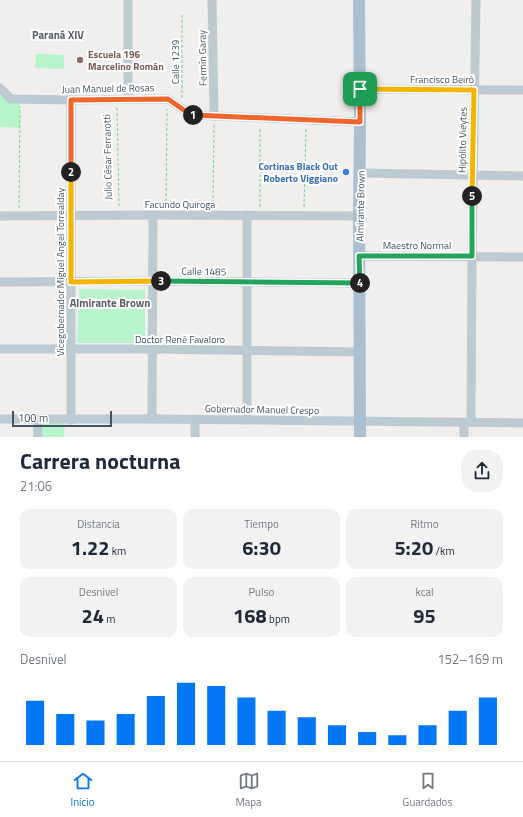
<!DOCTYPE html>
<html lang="es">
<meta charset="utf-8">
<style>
:root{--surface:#fff;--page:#f2f2f3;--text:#1f2937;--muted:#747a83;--line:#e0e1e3;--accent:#0478f4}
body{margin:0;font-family:"Titillium Web",sans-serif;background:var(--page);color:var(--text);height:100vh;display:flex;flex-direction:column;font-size:15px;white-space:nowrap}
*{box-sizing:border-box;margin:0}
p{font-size:13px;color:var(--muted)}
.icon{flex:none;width:22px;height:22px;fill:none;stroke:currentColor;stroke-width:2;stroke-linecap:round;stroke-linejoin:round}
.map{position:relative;height:437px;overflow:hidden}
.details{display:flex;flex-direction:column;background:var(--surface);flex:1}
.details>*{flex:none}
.scale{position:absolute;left:12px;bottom:10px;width:100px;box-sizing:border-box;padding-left:4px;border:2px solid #44535e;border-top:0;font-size:11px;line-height:14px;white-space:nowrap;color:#44535e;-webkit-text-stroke:3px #fff;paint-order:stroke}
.pin{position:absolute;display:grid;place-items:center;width:34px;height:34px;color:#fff;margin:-17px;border-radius:8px;box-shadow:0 2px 6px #0006}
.km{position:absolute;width:20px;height:20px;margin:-10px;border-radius:50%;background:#222;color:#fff;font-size:11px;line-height:20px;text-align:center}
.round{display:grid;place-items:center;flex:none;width:42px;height:42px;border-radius:16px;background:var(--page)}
.overview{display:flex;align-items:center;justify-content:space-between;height:68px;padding:0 20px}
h1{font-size:22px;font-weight:700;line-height:30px}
.metrics{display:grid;grid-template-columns:repeat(3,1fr);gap:6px;height:68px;padding:4px 20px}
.metrics div{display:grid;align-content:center;border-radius:10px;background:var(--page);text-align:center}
.metrics b{font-size:20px;font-weight:700}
.metrics small{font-size:11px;font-weight:400}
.metrics p{font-size:11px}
.chart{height:112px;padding:8px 20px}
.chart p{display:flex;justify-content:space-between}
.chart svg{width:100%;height:72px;margin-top:4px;stroke:var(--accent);stroke-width:6}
.tabs{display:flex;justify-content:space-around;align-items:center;height:56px;border-top:1px solid var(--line);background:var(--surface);font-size:11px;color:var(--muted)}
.tabs a{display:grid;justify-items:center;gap:2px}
.tabs .current{color:var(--accent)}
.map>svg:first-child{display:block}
.green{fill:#b7f4cc}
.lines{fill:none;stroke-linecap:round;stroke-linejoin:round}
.path{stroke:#6bd69c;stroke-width:1;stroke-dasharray:3 2;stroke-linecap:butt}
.minor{stroke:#bdcad2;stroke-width:9}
.major{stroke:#aabfd0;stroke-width:12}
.split-1-casing{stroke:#fff;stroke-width:8}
.split-2-casing{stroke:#fff;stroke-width:8}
.split-3-casing{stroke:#fff;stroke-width:8}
.split-4-casing{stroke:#fff;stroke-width:8}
.split-5-casing{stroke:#fff;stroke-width:8}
.split-6-casing{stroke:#fff;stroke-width:8}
.split-1{stroke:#f0652b;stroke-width:5}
.split-2{stroke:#f0652b;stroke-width:5}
.split-3{stroke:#f5b400;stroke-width:5}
.split-4{stroke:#22a559;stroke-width:5}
.split-5{stroke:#22a559;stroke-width:5}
.split-6{stroke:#f5b400;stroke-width:5}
.education-dot{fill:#8d6e63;stroke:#fff;stroke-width:1.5}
.shop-dot{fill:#3f7fe0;stroke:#fff;stroke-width:1.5}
.labels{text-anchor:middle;stroke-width:4;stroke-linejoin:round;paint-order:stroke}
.education-label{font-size:10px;font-weight:bold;fill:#785e54;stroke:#fff;text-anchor:start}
.street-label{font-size:10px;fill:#44535e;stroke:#fff}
.shop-label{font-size:10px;font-weight:bold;fill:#366cbe;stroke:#fff;text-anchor:end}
.neighbourhood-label{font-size:11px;font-weight:bold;fill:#5a5f64;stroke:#fff}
</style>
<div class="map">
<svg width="523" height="437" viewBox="0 0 523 437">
<rect width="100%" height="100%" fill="#f1eeee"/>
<g class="green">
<path d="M36,54L64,55V69L35,68Z"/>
<path d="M0,88L20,100V128L0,127Z"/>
<path d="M79,289L145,290V343H77Z"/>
<path d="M37,419L65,420L64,437H38Z"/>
</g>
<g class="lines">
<g class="path">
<path d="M182,98V15"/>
<path d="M117,108L119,206"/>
<path d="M166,206L167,109"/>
<path d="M260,207V127"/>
<path d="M304,207L306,128"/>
<path d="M19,208L20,107"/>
<path d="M213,208L214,125"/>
</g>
<g class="minor">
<path d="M128,0V99"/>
<path d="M212,0L214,116"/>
<path d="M0,88L11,99L71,100L168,99L191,115L360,122"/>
<path d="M360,89L523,90"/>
<path d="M360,173L523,176"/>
<path d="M0,216L153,215L359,216"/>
<path d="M359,256L523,257"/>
<path d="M0,282L153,281L360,283"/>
<path d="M0,349H152L360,352"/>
<path d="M0,419H152L523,423"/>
<path d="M37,419L38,437"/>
<path d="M152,419L153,215"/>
<path d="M247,419V215"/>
<path d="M71,420V100"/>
<path d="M471,422L472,256L476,0"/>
<path d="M464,423V437"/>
<path d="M195,437V419"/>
</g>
<path class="major" d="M359,0L360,122L359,216L360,437"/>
</g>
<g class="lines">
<g class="split-1-casing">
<path id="split-1" d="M193,115L360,122V89"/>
</g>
<g class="split-2-casing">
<path id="split-2" d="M71,172V100L168,99L191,115H193"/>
</g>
<g class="split-3-casing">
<path id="split-3" d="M71,172V282L161,281"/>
</g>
<g class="split-4-casing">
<path id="split-4" d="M161,281L360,283"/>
</g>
<g class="split-5-casing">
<path id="split-5" d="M360,283L359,256H472V196"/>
</g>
<g class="split-6-casing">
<path id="split-6" d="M360,89L474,90L472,196"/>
</g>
<use href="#split-1" class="split-1"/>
<use href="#split-2" class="split-2"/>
<use href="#split-3" class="split-3"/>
<use href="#split-4" class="split-4"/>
<use href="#split-5" class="split-5"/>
<use href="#split-6" class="split-6"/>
</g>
<circle class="education-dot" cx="80" cy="60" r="4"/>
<circle class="shop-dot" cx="346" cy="172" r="4"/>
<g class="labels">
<g class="education-label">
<text x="88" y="58">Escuela 196<tspan x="88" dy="12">Marcelino Román</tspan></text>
</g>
<g class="street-label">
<text transform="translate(202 58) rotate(-91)" y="4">Fermín Garay</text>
<text transform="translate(175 62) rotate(-90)" y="4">Calle 1239</text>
<text x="442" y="83">Francisco Beiró</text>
<text transform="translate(108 88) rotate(-1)" y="4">Juan Manuel de Rosas</text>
<text transform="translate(462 140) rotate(-89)" y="4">Hipólito Vieytes</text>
<text transform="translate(107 157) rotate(-91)" y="4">Julio César Ferrarotti</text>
<text x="180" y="208">Facundo Quiroga</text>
<text transform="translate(360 206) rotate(-89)" y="4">Almirante Brown</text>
<text x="417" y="249">Maestro Normal</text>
<text transform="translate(204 271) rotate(1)" y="4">Calle 1485</text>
<text transform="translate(60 272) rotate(-90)" y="4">Vicegobernador Miguel Angel Torrealday</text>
<text x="180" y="343">Doctor René Favaloro</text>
<text transform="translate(262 409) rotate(1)" y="4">Gobernador Manuel Crespo</text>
</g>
<g class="shop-label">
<text x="338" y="170">Cortinas Black Out<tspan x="338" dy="12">Roberto Viggiano</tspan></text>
</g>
<g class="neighbourhood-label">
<text x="58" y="39">Paraná XIV</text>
<text x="110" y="307">Almirante Brown</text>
</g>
</g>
</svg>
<div class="scale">100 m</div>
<div class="pin" style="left:360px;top:89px;background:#1e9e55"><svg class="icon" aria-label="arrive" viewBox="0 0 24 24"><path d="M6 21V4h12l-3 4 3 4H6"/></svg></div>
<b class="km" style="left:193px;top:115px">1</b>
<b class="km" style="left:71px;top:172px">2</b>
<b class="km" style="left:161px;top:281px">3</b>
<b class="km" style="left:360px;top:283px">4</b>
<b class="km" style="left:472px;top:196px">5</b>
</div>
<section class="details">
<div class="overview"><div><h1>Carrera nocturna</h1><p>21:06</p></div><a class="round"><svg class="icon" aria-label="share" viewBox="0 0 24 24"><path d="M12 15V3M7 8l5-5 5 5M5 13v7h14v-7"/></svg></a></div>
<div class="metrics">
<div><p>Distancia</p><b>1.22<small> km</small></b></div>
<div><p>Tiempo</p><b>6:30</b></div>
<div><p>Ritmo</p><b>5:20<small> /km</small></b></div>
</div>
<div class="metrics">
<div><p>Desnivel</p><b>24<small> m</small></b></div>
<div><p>Pulso</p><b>168<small> bpm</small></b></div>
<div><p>kcal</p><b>95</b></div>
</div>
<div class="chart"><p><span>Desnivel</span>152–169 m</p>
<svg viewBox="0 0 160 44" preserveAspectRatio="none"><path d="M5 44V17M15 44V25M25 44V29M35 44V25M45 44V14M55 44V6M65 44V8M75 44V15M85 44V23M95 44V27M105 44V32M115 44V36M125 44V38M135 44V32M145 44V23M155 44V15"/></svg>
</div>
</section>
<nav class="tabs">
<a class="current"><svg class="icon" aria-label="home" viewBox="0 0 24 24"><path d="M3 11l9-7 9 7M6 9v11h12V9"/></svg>Inicio</a>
<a><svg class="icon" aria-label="map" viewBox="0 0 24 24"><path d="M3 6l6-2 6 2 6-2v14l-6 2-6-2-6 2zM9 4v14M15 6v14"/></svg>Mapa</a>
<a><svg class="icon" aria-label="saved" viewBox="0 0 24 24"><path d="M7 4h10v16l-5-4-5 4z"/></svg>Guardados</a>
</nav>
